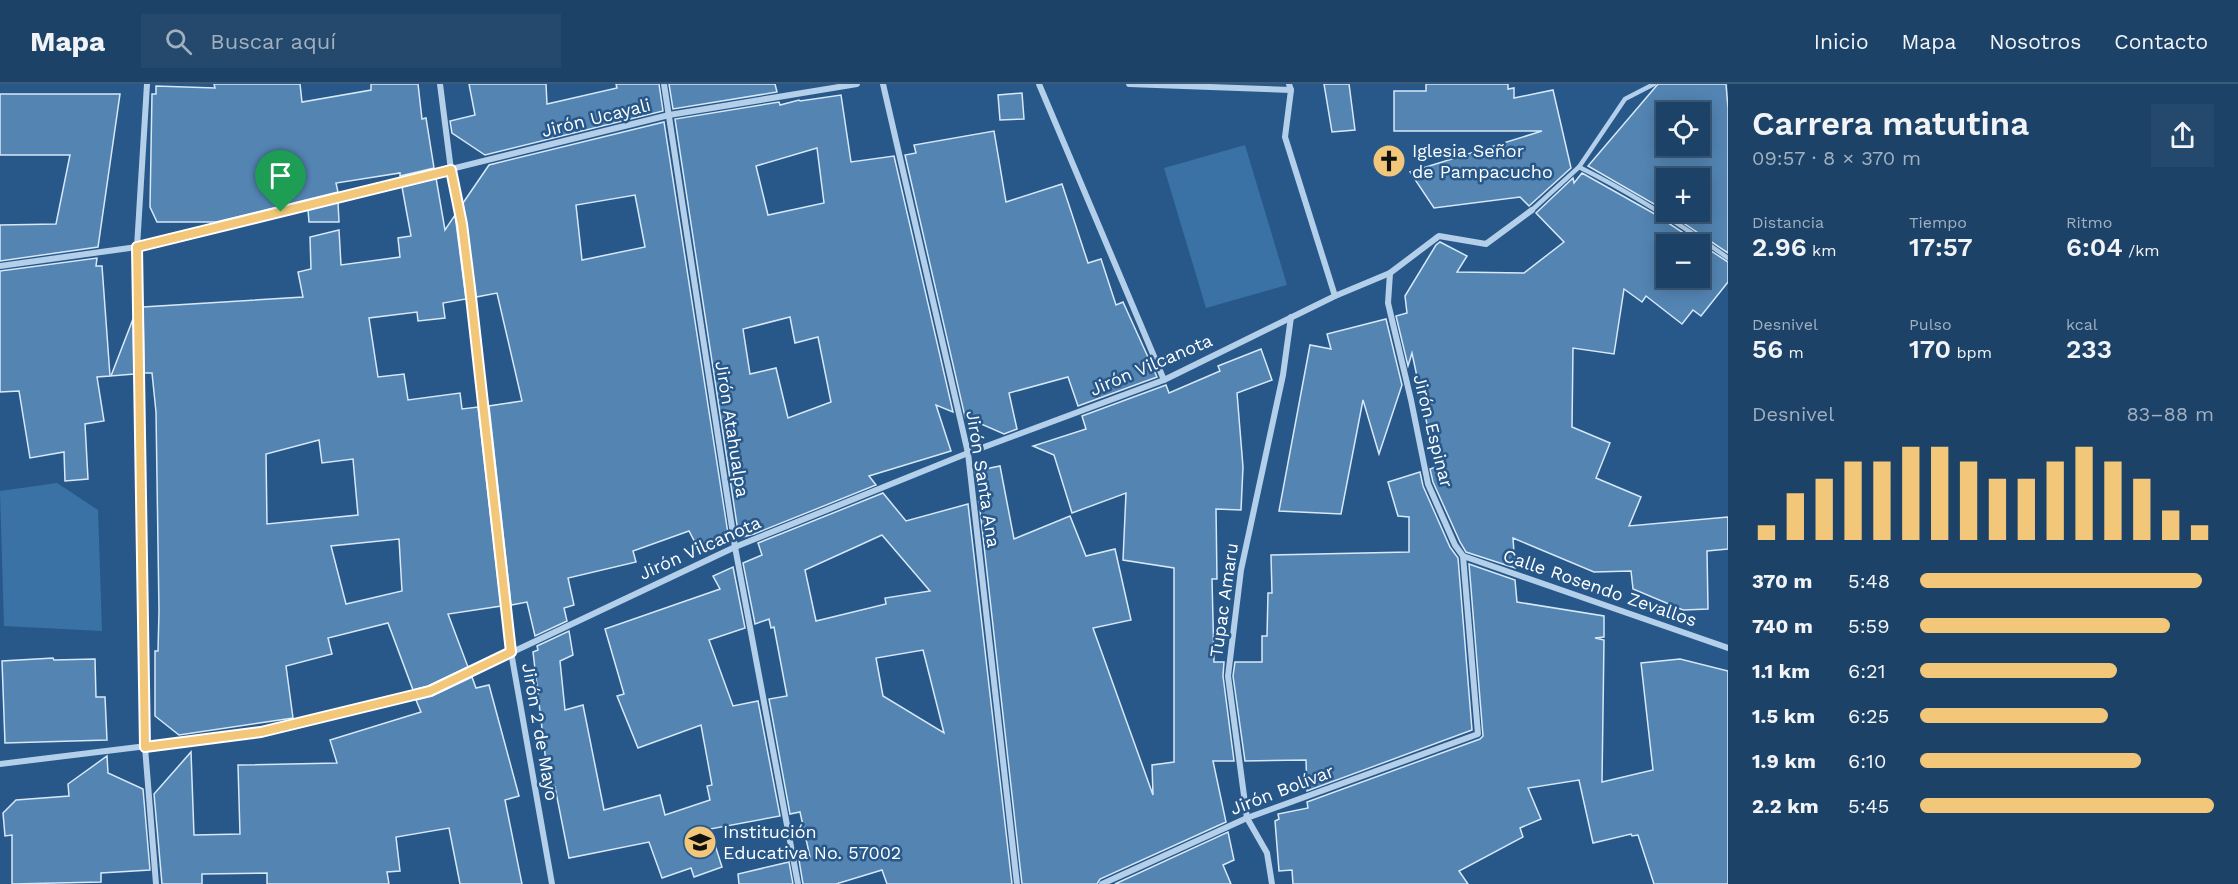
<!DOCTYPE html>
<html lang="es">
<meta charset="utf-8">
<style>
:root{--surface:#1d4267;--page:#25496d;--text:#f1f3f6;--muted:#a0b0c0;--line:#3b5b7b;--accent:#f2c779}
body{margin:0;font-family:"Work Sans",sans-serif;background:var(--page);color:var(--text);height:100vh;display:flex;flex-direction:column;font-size:22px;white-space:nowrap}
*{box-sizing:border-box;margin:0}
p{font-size:20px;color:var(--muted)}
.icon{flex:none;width:33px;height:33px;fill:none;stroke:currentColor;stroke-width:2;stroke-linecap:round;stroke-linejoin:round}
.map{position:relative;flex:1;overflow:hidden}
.panel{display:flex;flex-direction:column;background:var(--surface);width:510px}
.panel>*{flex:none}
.buttons{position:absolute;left:1656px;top:18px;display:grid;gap:12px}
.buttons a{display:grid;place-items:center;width:54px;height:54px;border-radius:0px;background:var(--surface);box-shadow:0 3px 15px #0003,0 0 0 2px var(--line);font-size:30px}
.pin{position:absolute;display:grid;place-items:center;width:51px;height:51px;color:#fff;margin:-62px -26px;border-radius:50% 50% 50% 0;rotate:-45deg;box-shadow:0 0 6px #0007}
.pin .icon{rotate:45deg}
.round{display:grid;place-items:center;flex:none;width:63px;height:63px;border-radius:0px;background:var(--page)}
.head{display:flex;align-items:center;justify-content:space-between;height:102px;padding:0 24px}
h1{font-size:33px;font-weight:600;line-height:45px}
.figures{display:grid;grid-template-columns:repeat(3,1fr);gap:9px;height:102px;padding:6px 24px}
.figures div{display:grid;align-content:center}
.figures b{font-size:26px;font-weight:600}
.figures small{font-size:16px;font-weight:400}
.figures p{font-size:16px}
.chart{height:168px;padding:12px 24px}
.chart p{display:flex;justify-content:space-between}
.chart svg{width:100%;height:108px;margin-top:6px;stroke:var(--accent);stroke-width:6}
ul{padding:0 24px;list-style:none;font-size:20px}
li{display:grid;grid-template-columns:96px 72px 1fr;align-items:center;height:45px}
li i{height:15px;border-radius:8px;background:var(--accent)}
header{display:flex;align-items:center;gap:36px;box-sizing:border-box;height:84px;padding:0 30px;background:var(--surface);border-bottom:2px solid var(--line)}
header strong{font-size:28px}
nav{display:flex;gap:33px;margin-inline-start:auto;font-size:21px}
.search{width:420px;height:54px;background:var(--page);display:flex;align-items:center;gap:15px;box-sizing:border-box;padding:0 21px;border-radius:0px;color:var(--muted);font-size:22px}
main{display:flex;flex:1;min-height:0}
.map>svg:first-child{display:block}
.green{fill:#3b72a6}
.building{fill:#5384b2;stroke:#d7e8f7;stroke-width:1.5;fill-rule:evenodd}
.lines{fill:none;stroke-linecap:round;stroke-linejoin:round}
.service{stroke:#b3cfe9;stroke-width:4.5}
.minor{stroke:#b3cfe9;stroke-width:6}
.route-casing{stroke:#fff;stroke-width:12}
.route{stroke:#f2c779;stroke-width:8}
.labels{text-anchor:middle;stroke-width:5;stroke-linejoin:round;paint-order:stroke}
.street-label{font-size:18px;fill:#fff;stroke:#275889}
.poi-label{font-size:18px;fill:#fff;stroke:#275889;text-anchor:start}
</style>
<header>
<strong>Mapa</strong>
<div class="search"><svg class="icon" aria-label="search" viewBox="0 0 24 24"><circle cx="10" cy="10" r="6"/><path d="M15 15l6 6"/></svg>Buscar aquí</div>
<nav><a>Inicio</a><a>Mapa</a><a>Nosotros</a><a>Contacto</a></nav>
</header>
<main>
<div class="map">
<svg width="1728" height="800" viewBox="0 0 1728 800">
<rect width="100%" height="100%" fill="#275889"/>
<g class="green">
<path d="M1245,61L1287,201L1206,224L1164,84Z"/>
<path d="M57,399L98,426L102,547L4,542L0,407Z"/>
</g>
<g class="building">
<path d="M214,0H300L302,18L371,6V0H418L422,35L426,34L434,84L400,92V89L336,99L338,108L216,138H157L150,123L152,10H156V2L215,4Z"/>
<path d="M469,0H546L547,20L617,4L616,0H659L663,27L485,71L452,49L450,37L475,31Z"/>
<path d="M669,0H775L777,8L673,25Z"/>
<path d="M1324,0H1349L1355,46L1332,48Z"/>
<path d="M1426,0H1508V5L1514,4V14L1553,6L1571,84L1529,122L1520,113L1434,124L1410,88L1542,47H1394V7H1426Z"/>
<path d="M1658,0H1726L1728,24V169L1667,128H1700V94H1666V127L1588,82ZM1666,28H1700V62H1666Z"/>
<path d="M1022,9L1024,35L1000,36L998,11Z"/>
<path d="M0,10H120L98,163L0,177V141L56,140L70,71H0Z"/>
<path d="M841,11L851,78L894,72L953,328L936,321L951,367L869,392L876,401L754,450L739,454L675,35L779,18L780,21L799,16L800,17ZM817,64L824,119L768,131L756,82ZM790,233L795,259L818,253L831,318L788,334L776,284L750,290L743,245Z"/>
<path d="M664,38L729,456L698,464L689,447L633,467L636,478L568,494L574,521L564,524L567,537L535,552L527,518L511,521L489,322L522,317L497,209L476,213L463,119L489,81ZM635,111L645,163L582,176L576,121Z"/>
<path d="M994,47L1006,118L1062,100L1088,179L1101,175L1116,221L1123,218L1157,293L1078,322L1068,293L1009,309L1017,345L1004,350L965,333L905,71L916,69L914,61Z"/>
<path d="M1582,89L1653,129L1728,178V198L1701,232L1693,226L1682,240L1646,212L1642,218L1624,205L1614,270L1573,264L1572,343L1610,359L1596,394L1641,413L1629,442L1728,433V465L1707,467L1708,525L1683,526L1633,505L1631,487L1594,488L1513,454L1515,484L1466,468L1460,458L1433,398L1430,385L1436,383L1412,269L1408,282L1396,232L1407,229L1405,212L1436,161L1440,158L1467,172L1457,188L1524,189L1564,158L1536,129L1537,128L1573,94L1574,99ZM1666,160H1700V194H1666Z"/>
<path d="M436,94L445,146L455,131L466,215L443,219L445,234L418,237L417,228L369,234L378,293L404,290L408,316L460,309L462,325L478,323L501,522L448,530L468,583L428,602L413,606L388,539L328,554L332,570L286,582L293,634L179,651L155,632V567H158L159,527L156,328L152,289H144L143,223L303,213L298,188L311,185L310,153L339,146L341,181L400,173L398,154L411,152L402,103ZM319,356L322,379L353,375L358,431L267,440L266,370ZM399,455L402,507L346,520L331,462Z"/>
<path d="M338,118L339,138H309L308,126Z"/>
<path d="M97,174L96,182H102L110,292L97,293L104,337L85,340L88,395L65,397L64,368L30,374L19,307L0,308V187Z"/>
<path d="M133,235L134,290L111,292Z"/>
<path d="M1386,235L1402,301L1379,370L1363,316L1341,430L1279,427L1310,261L1331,265L1327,250Z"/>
<path d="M1261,265L1272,296L1237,309L1243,383L1241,426L1216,425L1217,495H1212L1214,578H1224L1223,592L1234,677H1213L1226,738L1100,795L1097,800H1022L979,417L981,416L975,387L1000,382L1014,455L1070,432L1086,472L1115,465L1131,536L1093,544L1153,711L1152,681L1174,678V484L1123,476L1126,409L1072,429L1054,371L1033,362L1086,345L1082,332L1166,301L1169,309L1220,287L1218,282Z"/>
<path d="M1420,388L1423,402L1450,463L1458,474L1472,646L1307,707L1306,676L1245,677L1233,592L1235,578H1262V552H1267L1268,509H1272L1271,471L1409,468V433L1398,432L1388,398Z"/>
<path d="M883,409L906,437L968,420L1012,800H887L882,786L836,800H803L799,776L810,773L800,728L790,730L769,615L787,612L774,543L771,544L769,535L755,540L743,479L762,471L758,459ZM882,451L930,507L885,514L886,520L816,537L805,486ZM923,566L944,649L883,612L876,574Z"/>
<path d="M1469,480L1515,496L1517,518L1604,532V553L1595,554L1604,556L1602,698L1653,686L1641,579L1680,575L1728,587V800H1654L1638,751L1632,752L1631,750L1593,759L1579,696L1528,704L1541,735L1520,744L1523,753L1459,787L1468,800H1293L1292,786L1279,787L1275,737L1279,735L1278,730L1308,724L1307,718L1480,655L1483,652Z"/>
<path d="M733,483L745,544L709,556L733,622L758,617L780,732L710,745L722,783L694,793L691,784L662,794L649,758L569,774L555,703L549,704L533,568L538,566L537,562L569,547L573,571L560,577L565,626L583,621L604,726L660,711L665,731L710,716L707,702L712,701L701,641L638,664L617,612L624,610L605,545L720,505L713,492Z"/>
<path d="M53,574L54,576L95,575L96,613H105L107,656L5,659L2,577Z"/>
<path d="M472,593L476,604L489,601L519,712L505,716L522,800H460L449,744L396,753L400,787L387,788L389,800H267V789L202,790V800H162L154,710L191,668L194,751L240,750L238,681L337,679L330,656L421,628L416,616L432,612Z"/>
<path d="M107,672L108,689L143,705L150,786L101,789V798L12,800V751L5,752L3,729L16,716L69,712L68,700Z"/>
<path d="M1228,748L1234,776L1223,781L1231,800H1115Z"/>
<path d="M789,778L793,800H739L738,790Z"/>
</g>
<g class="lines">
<g class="service">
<path d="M1579,83C1632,109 1680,140 1728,174"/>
<path d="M1532,126L1579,83L1625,15L1654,0"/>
</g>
<g class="minor">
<path d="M147,0L137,163L145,663L156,800"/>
<path d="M440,0L451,86L462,140L470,204L511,568L552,800"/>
<path d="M664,0L735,463L798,800"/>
<path d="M883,0L968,369L1017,800"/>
<path d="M1039,0L1164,296"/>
<path d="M1129,0L1291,6"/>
<path d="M1289,0L1291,6L1285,53L1335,212"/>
<path d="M0,182L137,163L669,31L857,0"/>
<path d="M1463,472L1728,564"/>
<path d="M0,680L261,648L430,607L735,463L968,369L1164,296L1335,212L1390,189L1439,152L1486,160L1532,126"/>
<path d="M1102,800L1247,734L1478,650L1463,472L1455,461L1428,400L1411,316L1388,219L1390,189"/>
<path d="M1272,800L1267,769L1247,734L1228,592L1241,486L1283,291L1291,233"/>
</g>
</g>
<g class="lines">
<g class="route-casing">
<path id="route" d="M451,86L462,140L470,204L511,568L430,607L261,648L145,663L137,163Z"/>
</g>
<use href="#route" class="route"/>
</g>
<defs>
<g id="church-disc" transform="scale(1.725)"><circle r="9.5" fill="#f2c779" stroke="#275889"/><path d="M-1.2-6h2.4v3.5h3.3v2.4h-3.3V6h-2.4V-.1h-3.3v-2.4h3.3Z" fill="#111"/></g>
<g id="school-disc" transform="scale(1.725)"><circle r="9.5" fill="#f2c779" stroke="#275889"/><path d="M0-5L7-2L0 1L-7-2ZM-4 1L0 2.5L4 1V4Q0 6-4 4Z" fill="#111"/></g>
</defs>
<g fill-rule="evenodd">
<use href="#church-disc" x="1389" y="77"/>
<use href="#school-disc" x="700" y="758"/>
</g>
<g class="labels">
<g class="street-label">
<text transform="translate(596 34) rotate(-14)" y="6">Jirón Ucayali</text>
<text transform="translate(1151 281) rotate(-23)" y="6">Jirón Vilcanota</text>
<text transform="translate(732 345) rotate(81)" y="6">Jirón Atahualpa</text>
<text transform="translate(1433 347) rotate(76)" y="6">Jirón Espinar</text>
<text transform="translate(983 395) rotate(81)" y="6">Jirón Santa Ana</text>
<text transform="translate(700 464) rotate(-24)" y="6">Jirón Vilcanota</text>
<text transform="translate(1600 504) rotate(19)" y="6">Calle Rosendo Zevallos</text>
<text transform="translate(1224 516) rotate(-82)" y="6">Tupac Amaru</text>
<text transform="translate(540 648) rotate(80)" y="6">Jirón 2 de Mayo</text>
<text transform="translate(1282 706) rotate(-21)" y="6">Jirón Bolívar</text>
</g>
<g class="poi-label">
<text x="1412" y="73">Iglesia Señor<tspan x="1412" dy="21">de Pampacucho</tspan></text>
<text x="723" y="754">Institución<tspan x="723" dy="21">Educativa No. 57002</tspan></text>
</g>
</g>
</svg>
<div class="buttons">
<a><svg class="icon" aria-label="locate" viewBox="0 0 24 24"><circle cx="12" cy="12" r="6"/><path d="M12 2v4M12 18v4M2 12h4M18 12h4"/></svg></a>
<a>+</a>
<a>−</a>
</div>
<div class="pin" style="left:281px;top:128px;background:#1e9e55"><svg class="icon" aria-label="arrive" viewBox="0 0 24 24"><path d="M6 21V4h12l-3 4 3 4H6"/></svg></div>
</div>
<section class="panel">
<div class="head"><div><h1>Carrera matutina</h1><p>09:57 · 8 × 370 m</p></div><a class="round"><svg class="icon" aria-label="share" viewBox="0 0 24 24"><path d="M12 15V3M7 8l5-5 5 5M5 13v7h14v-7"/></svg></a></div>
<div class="figures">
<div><p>Distancia</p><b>2.96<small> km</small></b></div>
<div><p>Tiempo</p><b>17:57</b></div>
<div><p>Ritmo</p><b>6:04<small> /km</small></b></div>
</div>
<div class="figures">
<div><p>Desnivel</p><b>56<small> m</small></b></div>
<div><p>Pulso</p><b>170<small> bpm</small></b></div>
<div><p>kcal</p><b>233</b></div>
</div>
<div class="chart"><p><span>Desnivel</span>83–88 m</p>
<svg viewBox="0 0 160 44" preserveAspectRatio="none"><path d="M5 44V38M15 44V25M25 44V19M35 44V12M45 44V12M55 44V6M65 44V6M75 44V12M85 44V19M95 44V19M105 44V12M115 44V6M125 44V12M135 44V19M145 44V32M155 44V38"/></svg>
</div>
<ul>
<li><b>370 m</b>5:48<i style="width:96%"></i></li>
<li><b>740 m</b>5:59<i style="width:85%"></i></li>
<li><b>1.1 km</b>6:21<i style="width:67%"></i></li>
<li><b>1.5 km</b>6:25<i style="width:64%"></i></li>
<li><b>1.9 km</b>6:10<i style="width:75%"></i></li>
<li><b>2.2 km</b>5:45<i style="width:100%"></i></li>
</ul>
</section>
</main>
